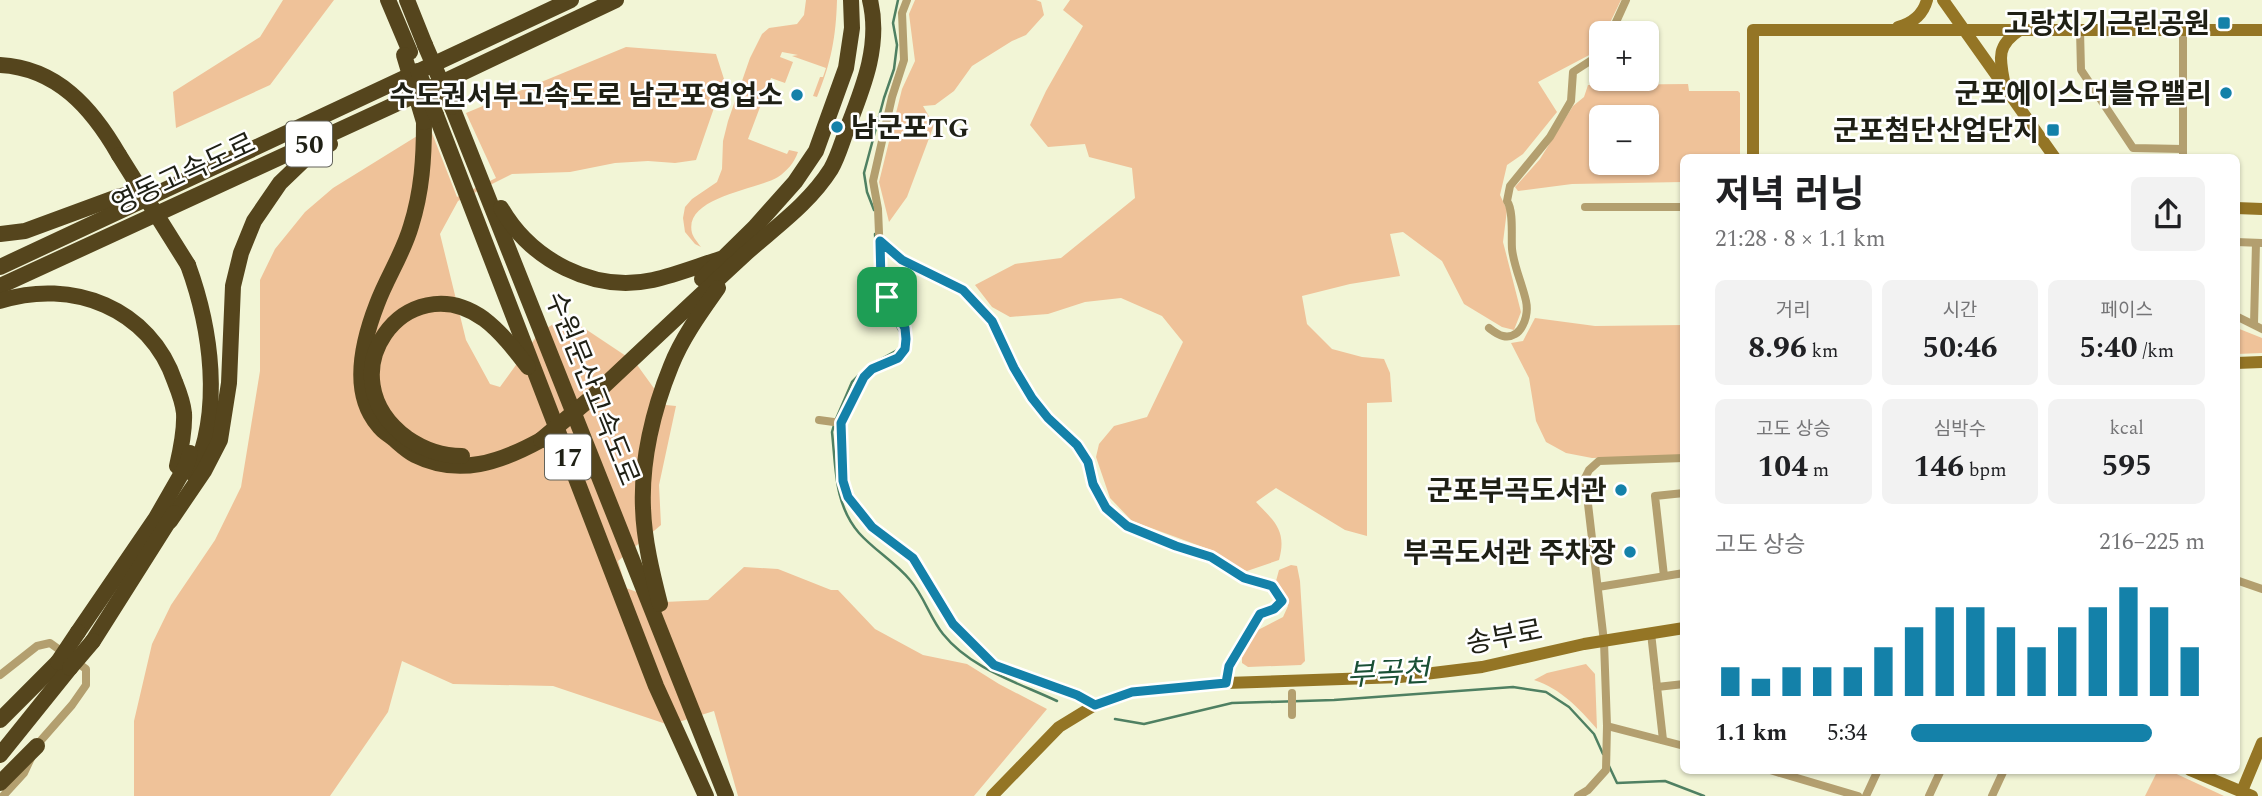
<!DOCTYPE html>
<html lang="ko">
<meta charset="utf-8">
<style>
:root{--surface:#fff;--page:#f2f2f2;--text:#202124;--muted:#757577;--accent:#1481a9}
body{margin:0;font-family:Spectral,"Noto Sans KR",serif;background:var(--page);color:var(--text);height:100vh;display:flex;flex-direction:column;font-size:26px;white-space:nowrap}
*{box-sizing:border-box;margin:0}
p{font-size:23px;color:var(--muted)}
.icon{flex:none;width:38px;height:38px;fill:none;stroke:currentColor;stroke-width:2;stroke-linecap:round;stroke-linejoin:round}
.map{position:relative;flex:1;overflow:hidden}
.sheet{position:absolute;left:1680px;top:154px;width:560px;height:620px;display:flex;flex-direction:column;background:var(--surface);border-radius:10px;box-shadow:0 2px 5px #0004}
.sheet>*{flex:none}
.buttons{position:absolute;left:1589px;top:21px;display:grid;gap:14px}
.buttons a{display:grid;place-items:center;width:70px;height:70px;border-radius:10px;background:var(--surface);box-shadow:0 2px 5px #0004;font-size:35px}
.pin{position:absolute;display:grid;place-items:center;width:60px;height:60px;color:#fff;margin:-30px;border-radius:14px;box-shadow:0 4px 10px #0006}
.round{display:grid;place-items:center;flex:none;width:74px;height:74px;border-radius:10px;background:var(--page)}
.headline{display:flex;align-items:center;justify-content:space-between;height:119px;padding:0 35px}
h1{font-size:38px;font-weight:700;line-height:52px}
.metrics{display:grid;grid-template-columns:repeat(3,1fr);gap:10px;height:119px;padding:7px 35px}
.metrics div{display:grid;align-content:center;border-radius:10px;background:var(--page);text-align:center}
.metrics b{font-size:30px;font-weight:700}
.metrics small{font-size:19px;font-weight:400}
.metrics p{font-size:19px}
.chart{height:196px;padding:14px 35px}
.chart p{display:flex;justify-content:space-between}
.chart svg{width:100%;height:126px;margin-top:7px;stroke:var(--accent);stroke-width:6}
ul{padding:0 35px;list-style:none;font-size:23px}
li{display:grid;grid-template-columns:112px 84px 1fr;align-items:center;height:52px}
li i{height:18px;border-radius:9px;background:var(--accent)}
.map>svg:first-child{display:block}
.green{fill:#efc299;fill-rule:evenodd}
.lines{fill:none;stroke-linecap:round;stroke-linejoin:round}
.stream{stroke:#4f8062;stroke-width:2.5}
.street{stroke:#b39f6f;stroke-width:8}
.secondary{stroke:#947525;stroke-width:12}
.highway{stroke:#55451d;stroke-width:16}
.highway-bridge{stroke:#55451d;stroke-width:16}
.route-casing{stroke:#fff;stroke-width:14}
.route{stroke:#1481a9;stroke-width:9}
.poi-dot{fill:#1481a9;stroke:#fff;stroke-width:2.5}
.labels{text-anchor:middle;stroke-width:5;stroke-linejoin:round;paint-order:stroke}
.shield{fill:#fff;stroke:#62635b;stroke-width:2}
.shield-label{font-size:26px;font-weight:bold;fill:#1f2015}
.poi-label{font-size:28px;font-weight:bold;fill:#1f2015;stroke:#fff;text-anchor:end}
.street-label{font-size:28px;fill:#1f2015;stroke:#fff}
.water-label{font-size:30px;font-style:italic;fill:#195035;stroke:#fff}
</style>
<div class="map">
<svg width="2262" height="796" viewBox="0 0 2262 796">
<rect width="100%" height="100%" fill="#f2f5d6"/>
<g class="green">
<path d="M283,0H334L270,85L176,128L173,92L260,37Z"/>
<path d="M806,0H837C836,37 831,63 817,97L813,96L820,77H823L826,68L792,56L798,55L782,52L780,57L793,62L785,83L771,78L748,139L787,154L789,150L798,152C794,163 787,171 778,177C757,190 683,197 692,233C693,237 698,243 701,247L695,244L685,232L683,218L685,207L692,199L717,182L722,169L723,141L728,121L750,58L762,34L769,28L797,24L804,15Z"/>
<path d="M915,0H1036L1041,2L1044,15L1026,35L1012,41L972,66L954,91L935,105L923,106L934,125L907,197L889,222L879,182L902,89L915,61L909,14Z"/>
<path d="M1070,0H1621L1605,33H1601V40L1595,52L1538,82L1557,112L1523,154L1507,165L1500,195L1507,210L1503,242L1521,312L1514,330L1502,327L1464,304L1442,261L1403,232L1390,234L1400,276L1350,284L1302,296L1307,324L1332,349L1362,357L1384,359L1390,373L1392,402L1367,403V536L1345,530L1276,488L1256,502C1275,522 1287,531 1279,560L1247,571L1238,568L1211,550L1132,521L1110,498L1096,457L1099,444L1114,426L1147,417L1183,342L1162,316L1121,298L1085,302L1048,314L1010,317L992,307L975,285L1015,264L1061,258L1135,198L1132,168L1089,157L1085,144L1048,147L1030,125L1046,91L1083,26L1063,10Z"/>
<path d="M626,47L716,54L724,79L696,160L675,163L648,161L615,163L570,172L512,174L458,201L440,234L466,340L490,384L500,387L539,333L566,316L635,362L666,405L676,406L659,485L661,525L618,561L626,588L664,602L708,600L744,567L778,569L831,590H838L875,629L923,655L967,664L999,684L1047,709L974,796H738L714,711L669,725L553,686L453,684L402,661L388,712L330,796H134V721L152,644L171,605L215,540L241,487L260,371V280L275,249L305,212L333,188L430,128L457,197L496,178L466,113Z"/>
<path d="M1688,84L1689,91H1738L1740,93V157L1684,158L1683,182L1572,184L1518,191L1515,187L1540,159L1573,106L1584,97L1588,85ZM1601,117H1647V163H1601Z"/>
<path d="M1535,318L1595,326L1683,325V456L1592,458L1566,453L1546,442L1536,421L1529,378L1511,343L1523,341Z"/>
<path d="M2237,328L2262,338V353L2237,354Z"/>
<path d="M1291,565L1297,566L1300,581L1305,661L1301,665L1248,667L1242,663V655L1256,631L1283,617L1288,606L1276,581L1279,570Z"/>
<path d="M1586,664L1595,674L1597,729C1579,708 1561,689 1534,680L1547,673Z"/>
<path d="M2158,770H2168L2224,796H2145Z"/>
</g>
<g class="lines">
<g class="stream">
<path d="M874,210L867,192L864,173L884,98L894,69L897,45L893,23L898,0"/>
<path d="M875,234L878,293L903,337"/>
<path d="M836,419L852,382L867,367L901,348L902,343"/>
<path d="M834,425L832,432C836,468 834,504 859,533C874,550 895,562 910,580C924,596 930,618 943,634C971,669 1019,683 1057,701"/>
<path d="M1115,719L1144,724L1232,703L1334,700L1513,687L1546,692L1569,707L1594,734L1603,754"/>
<path d="M1609,766L1617,783L1665,781L1704,796"/>
</g>
<g class="street">
<path d="M907,0L902,13L904,60L892,97L873,181L878,209L881,282L887,297L905,328L906,339L905,349L898,358L872,369L864,377L841,423L843,481L848,497L872,527L913,558L953,624L994,665L1077,695L1095,705"/>
<path d="M2080,30L2081,70L2133,148L2183,149"/>
<path d="M2183,30V158"/>
<path d="M1611,33L1626,0"/>
<path d="M1585,207H1684"/>
<path d="M880,241L902,260L963,290L992,321L1014,368L1032,398L1048,418L1077,445L1088,462L1093,484L1106,507L1127,526L1176,546L1211,557L1244,578L1272,586L1282,602L1274,609L1260,614L1229,666L1226,683"/>
<path d="M2236,242L2262,243"/>
<path d="M2236,316L2262,329"/>
<path d="M2254,324L2256,243"/>
<path d="M1489,328C1493,331 1498,335 1503,336C1522,340 1529,315 1526,301C1522,283 1514,267 1512,249C1511,236 1514,211 1507,201L1510,186L1550,137L1571,101L1573,72L1601,54"/>
<path d="M819,420L841,423"/>
<path d="M1664,576L1655,496L1684,493"/>
<path d="M2236,580L2262,589"/>
<path d="M1598,587L1684,573"/>
<path d="M1651,633L1663,740"/>
<path d="M0,675L37,646L50,643L64,653"/>
<path d="M1657,687L1684,684"/>
<path d="M1292,693V715"/>
<path d="M1607,726L1684,746"/>
<path d="M36,746L72,705L86,685V669L75,661"/>
<path d="M1770,770L1858,796"/>
<path d="M3,796L24,773L31,758"/>
<path d="M1578,796L1588,790L1606,770L1607,726L1604,642L1585,478L1589,470L1599,461L1684,458"/>
<path d="M1866,796L1878,770"/>
<path d="M1929,796L1941,770"/>
<path d="M1992,796L2004,770"/>
</g>
<g class="secondary">
<path d="M1943,0L2055,158"/>
<path d="M1898,27C1913,23 1923,15 1927,0"/>
<path d="M2005,86C2000,60 1995,46 2020,30"/>
<path d="M1753,158V30H2262"/>
<path d="M2236,208L2262,209"/>
<path d="M2236,363L2262,362"/>
<path d="M2190,770L2252,796"/>
<path d="M2242,791L2262,743"/>
<path d="M992,796L1059,727L1095,705L1132,692L1226,683L1400,677L1482,667L1584,644L1684,628"/>
</g>
<g class="highway">
<path d="M388,0L410,52"/>
<path d="M407,0L425,45"/>
<path d="M0,65C57,68 92,108 119,155"/>
<path d="M452,107L726,796"/>
<path d="M436,115L656,686L706,796"/>
<path d="M424,122C424,158 422,191 411,226C403,254 387,277 377,304C363,340 350,392 378,425C382,431 389,435 394,439C401,445 407,451 415,455C459,477 501,462 541,440"/>
<path d="M501,208C531,260 593,293 653,280C675,275 698,266 720,259"/>
<path d="M0,234L25,231L120,196L152,190"/>
<path d="M188,265C211,328 223,411 193,474"/>
<path d="M0,267L571,0"/>
<path d="M702,279L754,228L795,182L816,151L846,68L852,28L851,0"/>
<path d="M0,286L422,92L616,0"/>
<path d="M0,301C72,278 150,308 175,382C179,392 183,403 184,413C185,431 181,449 177,466"/>
<path d="M591,398C642,350 693,302 744,255C774,228 809,204 831,169C838,157 842,142 847,129C863,88 881,45 870,0"/>
<path d="M462,456C442,456 423,449 407,438C323,376 406,263 484,319C501,332 515,350 528,367"/>
<path d="M170,521L204,471L220,440L229,383L233,286L241,253L254,221L280,183L305,159L330,144"/>
<path d="M660,604C652,573 644,540 643,508C641,461 653,410 671,366C682,338 701,312 718,288"/>
<path d="M78,632L156,518L187,464L190,453"/>
<path d="M93,641L174,513"/>
<path d="M0,720L58,662"/>
<path d="M0,755L70,668"/>
<path d="M0,783L37,746"/>
</g>
<g class="highway-bridge">
<path d="M425,45L452,107"/>
<path d="M404,55L424,122"/>
<path d="M418,71L436,115"/>
<path d="M119,155L188,265"/>
<path d="M541,440L591,398"/>
<path d="M58,662L78,632"/>
<path d="M70,668L93,641"/>
</g>
</g>
<g class="lines">
<g class="route-casing">
<path id="route" d="M880,241L902,260L963,290L992,321L1014,368L1032,398L1048,418L1077,445L1088,462L1093,484L1106,508L1127,526L1176,546L1211,557L1244,578L1272,586L1282,601L1274,609L1260,614L1229,666L1226,683L1132,692L1095,705L1077,695L994,665L953,624L913,558L872,527L848,497L843,481L841,423L864,377L872,369L898,358L905,349L906,339L905,328L887,297L881,282Z"/>
</g>
<use href="#route" class="route"/>
</g>
<g class="poi-dot">
<rect x="2217" y="16" width="14" height="14" rx="3.5"/>
<circle cx="2226" cy="93" r="7"/>
<circle cx="797" cy="95" r="7"/>
<circle cx="837" cy="127" r="7"/>
<rect x="2046" y="123" width="14" height="14" rx="3.5"/>
<circle cx="1621" cy="490" r="7"/>
<circle cx="1630" cy="552" r="7"/>
</g>
<g class="labels">
<g class="shield">
<rect x="286" y="121.5" width="46" height="45" rx="5"/>
<rect x="545" y="434.5" width="46" height="45" rx="5"/>
</g>
<g class="shield-label">
<text x="309" y="153">50</text>
<text x="568" y="466">17</text>
</g>
<g class="poi-label">
<text x="2210" y="33">고랑치기근린공원</text>
<text x="2212" y="103">군포에이스더블유밸리</text>
<text x="783" y="105">수도권서부고속도로 남군포영업소</text>
<text x="851" y="137" text-anchor="start">남군포TG</text>
<text x="2039" y="140">군포첨단산업단지</text>
<text x="1607" y="500">군포부곡도서관</text>
<text x="1616" y="562">부곡도서관 주차장</text>
</g>
<g class="street-label">
<text transform="translate(183 173) rotate(-25)" y="10">영동고속도로</text>
<text transform="translate(593 388) rotate(68)" y="10">수원문산고속도로</text>
<text transform="translate(1504 636) rotate(-11)" y="10">송부로</text>
</g>
<g class="water-label">
<text transform="translate(1388 673) rotate(-3)" y="10">부곡천</text>
</g>
</g>
</svg>
<div class="buttons">
<a>+</a>
<a>−</a>
</div>
<div class="pin" style="left:887px;top:297px;background:#1e9e55"><svg class="icon" aria-label="arrive" viewBox="0 0 24 24"><path d="M6 21V4h12l-3 4 3 4H6"/></svg></div>
<section class="sheet">
<div class="headline"><div><h1>저녁 러닝</h1><p>21:28 · 8 × 1.1 km</p></div><a class="round"><svg class="icon" aria-label="share" viewBox="0 0 24 24"><path d="M12 15V3M7 8l5-5 5 5M5 13v7h14v-7"/></svg></a></div>
<div class="metrics">
<div><p>거리</p><b>8.96<small> km</small></b></div>
<div><p>시간</p><b>50:46</b></div>
<div><p>페이스</p><b>5:40<small> /km</small></b></div>
</div>
<div class="metrics">
<div><p>고도 상승</p><b>104<small> m</small></b></div>
<div><p>심박수</p><b>146<small> bpm</small></b></div>
<div><p>kcal</p><b>595</b></div>
</div>
<div class="chart"><p><span>고도 상승</span>216–225 m</p>
<svg viewBox="0 0 160 44" preserveAspectRatio="none"><path d="M5 44V34M15 44V38M25 44V34M35 44V34M45 44V34M55 44V27M65 44V20M75 44V13M85 44V13M95 44V20M105 44V27M115 44V20M125 44V13M135 44V6M145 44V13M155 44V27"/></svg>
</div>
<ul>
<li><b>1.1 km</b>5:34<i style="width:82%"></i></li>
</ul>
</section>
</div>
